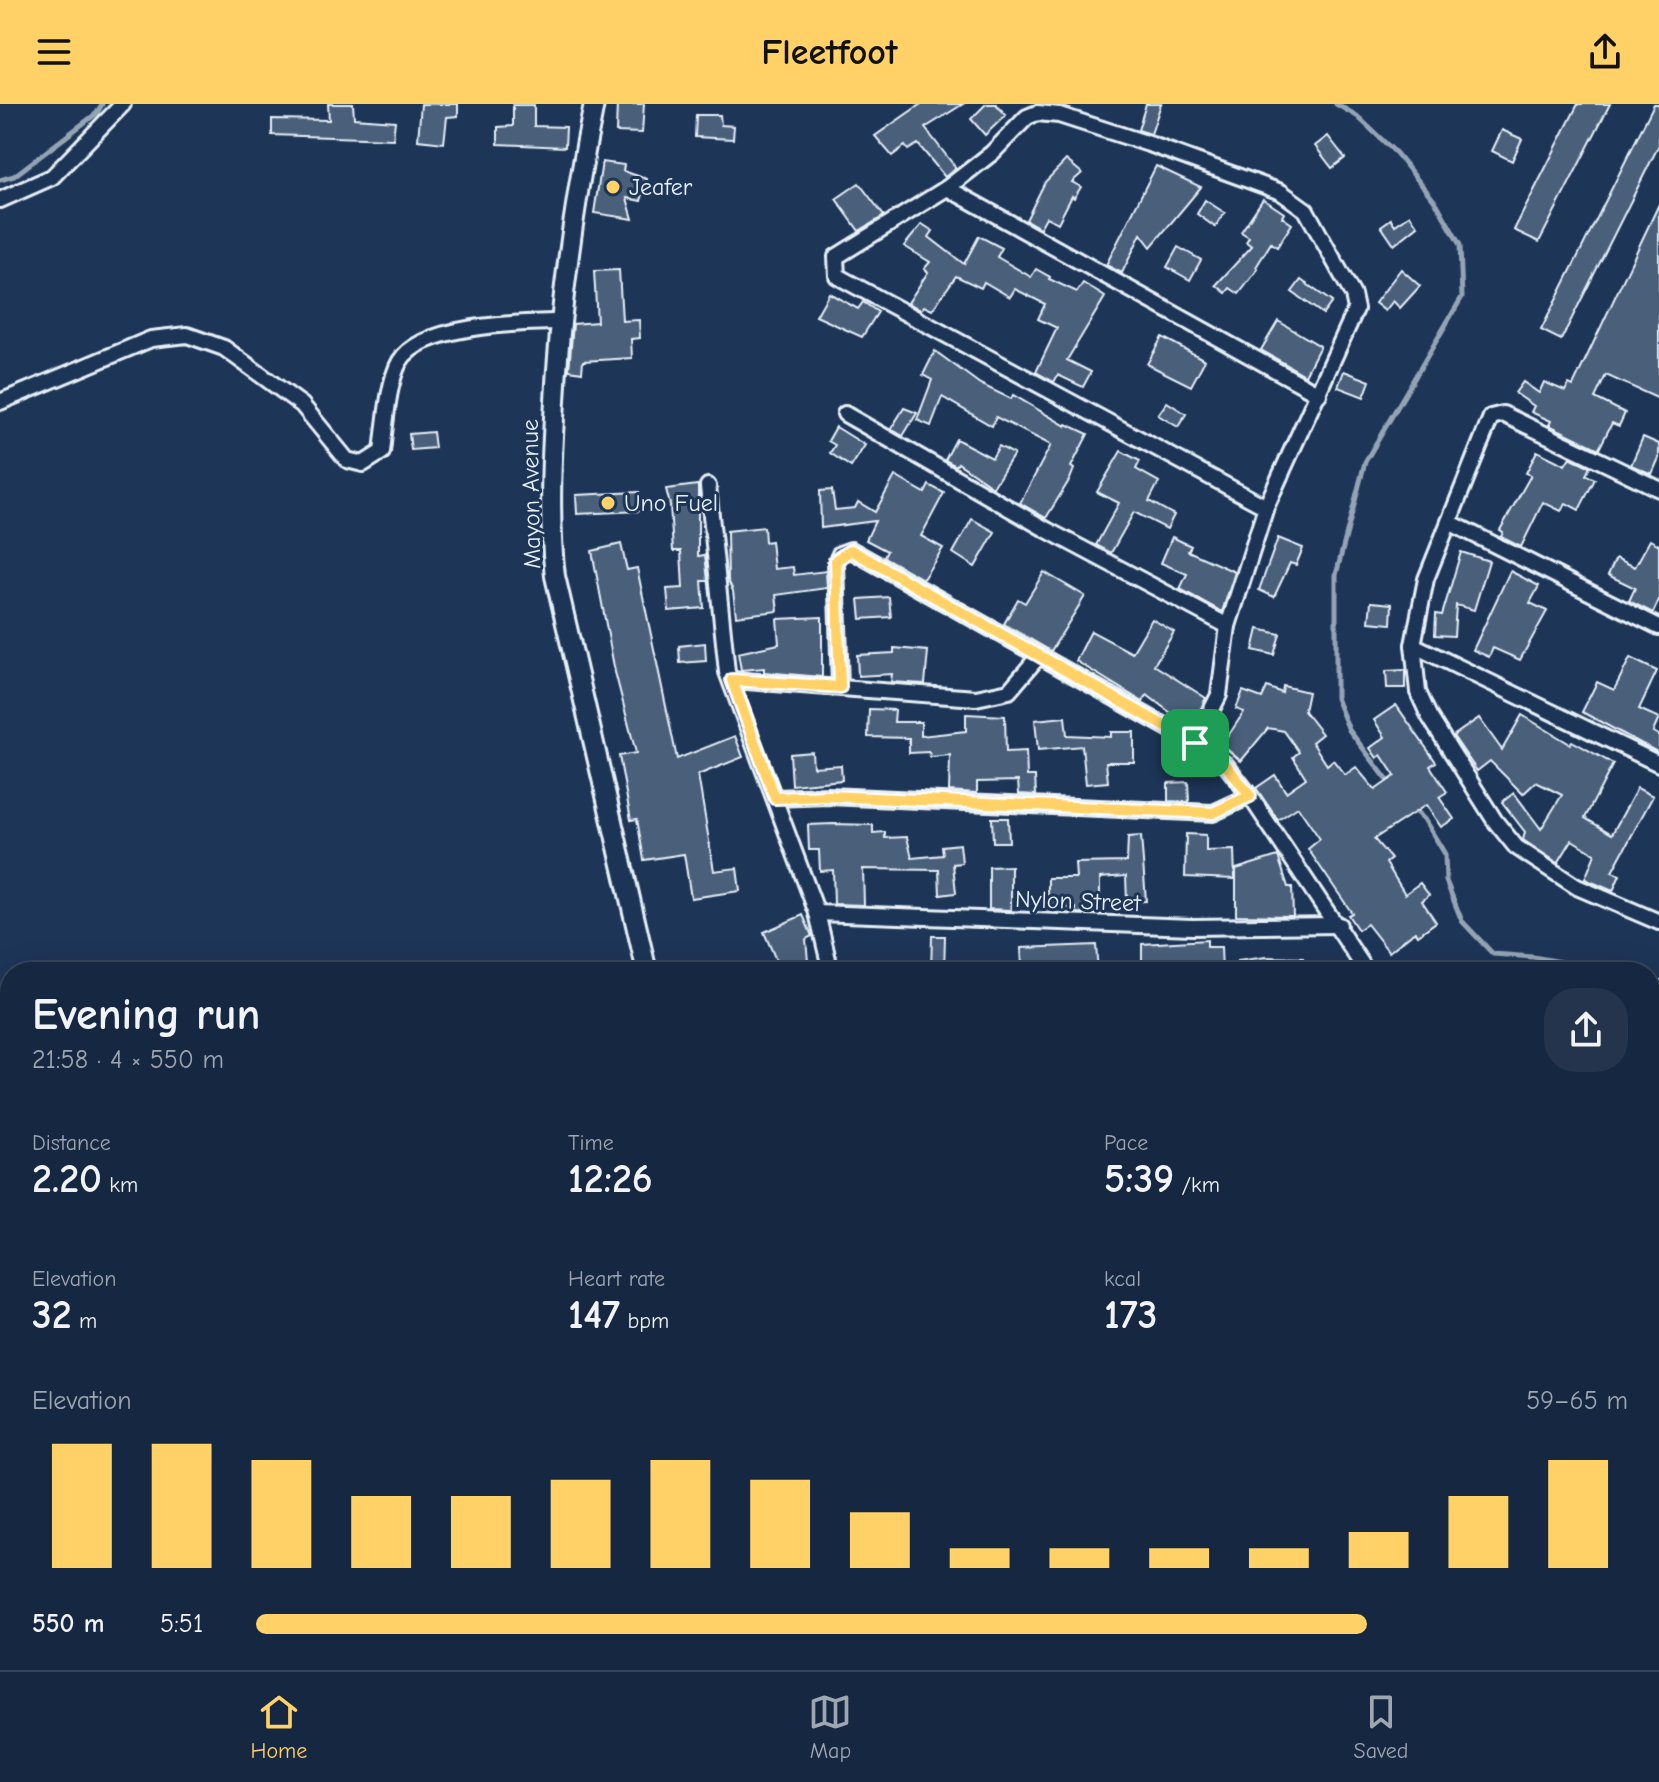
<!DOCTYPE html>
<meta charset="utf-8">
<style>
:root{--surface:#162841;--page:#23344c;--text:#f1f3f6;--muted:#9ea6b1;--line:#35445a;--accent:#ffd166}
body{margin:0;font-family:"Comic Neue",sans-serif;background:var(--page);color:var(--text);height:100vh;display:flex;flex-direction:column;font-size:30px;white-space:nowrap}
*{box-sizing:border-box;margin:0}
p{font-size:26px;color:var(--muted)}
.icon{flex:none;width:44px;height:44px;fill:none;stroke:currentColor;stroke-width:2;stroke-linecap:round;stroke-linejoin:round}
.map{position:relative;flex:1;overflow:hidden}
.side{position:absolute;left:0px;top:858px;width:1660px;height:708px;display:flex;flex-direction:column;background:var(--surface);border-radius:32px 32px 0 0;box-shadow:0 8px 32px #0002,0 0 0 2px var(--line)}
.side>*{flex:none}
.pin{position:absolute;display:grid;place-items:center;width:68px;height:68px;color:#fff;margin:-34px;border-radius:16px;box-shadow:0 4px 12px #0006}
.round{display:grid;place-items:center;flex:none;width:84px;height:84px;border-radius:32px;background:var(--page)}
.headline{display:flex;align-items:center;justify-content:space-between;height:136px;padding:0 32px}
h1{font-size:44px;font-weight:600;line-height:60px}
.figures{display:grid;grid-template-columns:repeat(3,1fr);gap:12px;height:136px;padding:8px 32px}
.figures div{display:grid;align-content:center}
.figures b{font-size:40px;font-weight:600}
.figures small{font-size:22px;font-weight:400}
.figures p{font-size:22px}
.chart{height:224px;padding:16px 32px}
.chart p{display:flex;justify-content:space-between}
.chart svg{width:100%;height:144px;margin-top:8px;stroke:var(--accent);stroke-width:6}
ul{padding:0 32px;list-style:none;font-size:26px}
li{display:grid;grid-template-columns:128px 96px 1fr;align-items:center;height:60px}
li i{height:20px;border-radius:10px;background:var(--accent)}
header{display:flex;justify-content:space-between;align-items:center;height:104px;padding:0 32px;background:var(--accent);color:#111;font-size:36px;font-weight:600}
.dock{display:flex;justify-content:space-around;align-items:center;height:112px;border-top:2px solid var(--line);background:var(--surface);font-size:22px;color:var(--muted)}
.dock a{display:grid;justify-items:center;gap:4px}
.dock .active{color:var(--accent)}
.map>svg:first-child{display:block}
.water{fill:#5d7089;stroke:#95a4b5;stroke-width:2}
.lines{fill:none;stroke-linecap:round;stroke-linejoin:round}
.stream{stroke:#95a4b5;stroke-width:5}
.building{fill:#495e7a;stroke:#e8f1f8;stroke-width:2}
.street-casing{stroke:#e8f1f8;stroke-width:20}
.secondary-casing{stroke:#e8f1f8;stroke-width:24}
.primary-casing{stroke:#e8f1f8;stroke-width:26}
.street{stroke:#1d3557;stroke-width:14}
.secondary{stroke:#1d3557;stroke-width:18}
.primary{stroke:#1d3557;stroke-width:20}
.route-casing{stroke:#fff;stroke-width:16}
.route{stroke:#ffd166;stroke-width:10}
.poi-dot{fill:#ffd166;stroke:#1d3557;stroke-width:3}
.labels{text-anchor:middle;stroke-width:6;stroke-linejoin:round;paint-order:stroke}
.poi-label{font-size:24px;fill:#e8f1f8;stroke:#1d3557;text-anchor:start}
.street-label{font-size:24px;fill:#e8f1f8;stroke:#1d3557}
</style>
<header><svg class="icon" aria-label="menu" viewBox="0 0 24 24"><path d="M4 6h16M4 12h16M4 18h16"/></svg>Fleetfoot<svg class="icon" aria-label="share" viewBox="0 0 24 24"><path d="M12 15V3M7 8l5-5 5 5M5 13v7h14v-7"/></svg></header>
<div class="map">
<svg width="1659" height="1566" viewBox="0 0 1659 1566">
<rect width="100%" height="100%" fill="#1d3557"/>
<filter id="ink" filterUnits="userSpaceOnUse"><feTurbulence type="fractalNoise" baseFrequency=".0125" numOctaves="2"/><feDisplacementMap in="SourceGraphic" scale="16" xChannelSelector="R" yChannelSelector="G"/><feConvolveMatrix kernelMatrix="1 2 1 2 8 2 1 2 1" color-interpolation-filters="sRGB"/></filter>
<g filter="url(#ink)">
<path class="water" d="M1659,1243V1566H1534L1537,1556H1650V1258Z"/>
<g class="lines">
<g class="stream">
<path d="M1336,0L1357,12L1396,49L1437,100L1460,141L1462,193L1365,358L1336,471V594L1349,626L1392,682"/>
<path d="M0,76L14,72L97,9L102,0"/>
<path d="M1412,704L1424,715L1445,750L1446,777L1462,817L1493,850L1533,853L1619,868"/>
</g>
</g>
<g class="building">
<path d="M328,0H353L354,14L395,17L393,35L272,31V15L329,16Z"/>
<path d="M421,0H458V12L447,13L444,39L418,36Z"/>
<path d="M617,0H644L642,29L616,28Z"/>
<path d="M921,0H963L925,24L956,64L945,73L918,40L908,46L905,42L892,52L875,32Z"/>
<path d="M986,0H996L1006,11L985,31L971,15Z"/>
<path d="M1146,0H1161L1151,30L1138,26Z"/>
<path d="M1578,0H1610L1539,138L1514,126Z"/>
<path d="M1654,0H1659V41L1561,236L1541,226Z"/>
<path d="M513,1H534V22L566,23L565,43L498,40V23L513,22Z"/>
<path d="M696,11H720L721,21L734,22L733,35L695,33Z"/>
<path d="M1502,26L1522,35L1512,57L1492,47Z"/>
<path d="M1328,32L1345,54L1332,64L1315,42Z"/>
<path d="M1066,56L1082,69L1072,78L1081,83L1074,94L1072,92L1058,119L1046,113L1040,124L1026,116L1045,78Z"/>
<path d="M602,58L624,61L623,67L647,75L641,97L627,94L633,115L594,109Z"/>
<path d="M1156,62L1201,83L1151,143L1141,130L1122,169L1106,161Z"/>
<path d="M859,79L884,112L859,127L836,95Z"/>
<path d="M1263,95L1284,109L1282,113L1292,120L1277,143L1271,139L1256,163L1258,165L1239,190L1230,184L1226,189L1216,181L1252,142L1246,138L1249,133L1241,128Z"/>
<path d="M1205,96L1225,109L1215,123L1197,110Z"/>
<path d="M1659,100V295L1606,271L1595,294L1625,309L1619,322L1612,319L1599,345L1549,321L1551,317L1531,308L1534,302L1515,289L1523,278L1539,289L1544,278L1565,287L1569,280L1573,282Z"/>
<path d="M1410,111L1418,122L1394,141L1381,122L1391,115L1395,121Z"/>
<path d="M922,120L933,127L929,133L964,160L979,132L1002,144L997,153L1031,173L1036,165L1050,173L1049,175L1077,188L1083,179L1105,193L1067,256L1091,268L1083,283L1058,271L1054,278L1036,268L1057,224L1038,215L1045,200L1015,185L1010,193L984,178L981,184L956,172L932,206L924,202L921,206L908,199L928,168L924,165L930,158L904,142Z"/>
<path d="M1178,143L1201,156L1190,176L1167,163Z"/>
<path d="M1401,165L1420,182L1400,204L1393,197L1385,207L1375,199Z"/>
<path d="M619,166L622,217L639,216L640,234L631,235L632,254L583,257L582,268L569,266L573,220L597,218L594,167Z"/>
<path d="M1301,176L1332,198L1323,210L1292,188Z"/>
<path d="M829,189L858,205L863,198L878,208L862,233L816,212Z"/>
<path d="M1278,217L1320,242L1305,271L1261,246Z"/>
<path d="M1162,233L1205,256L1191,282L1147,260Z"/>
<path d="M935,247L980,280L1011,295L1013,291L1066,322L1067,320L1088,330L1071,363L1074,365L1070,375L1046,414L1020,399L1051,341L996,313L992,322L942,293L931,322L917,316L932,276L923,271Z"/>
<path d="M1344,267L1370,277L1364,293L1338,283Z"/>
<path d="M1167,298L1186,310L1178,323L1158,311Z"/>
<path d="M904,304L917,309L903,332L891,325Z"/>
<path d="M836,323L865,341L851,363L830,349L835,341L828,337Z"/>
<path d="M433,328L435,344L411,346L409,330Z"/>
<path d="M1643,333L1659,340V354L1652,370L1631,361Z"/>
<path d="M956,335L992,354L999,342L1014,350L993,383L958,359L956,362L945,356Z"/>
<path d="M1121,347L1140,357L1136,365L1159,378L1149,397L1174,411L1167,425L1134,408L1111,449L1096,441L1119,399L1097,388Z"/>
<path d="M1537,347L1565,361L1570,353L1590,363L1586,371L1595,375L1579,406L1566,399L1561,407L1543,398L1521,443L1501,433L1503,428L1500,426L1531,371L1526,369Z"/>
<path d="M895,372L925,389L929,381L944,389L921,432L943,444L923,475L884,453L887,447L866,436L875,417L821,424L820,387L832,386L835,406L855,404L858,398L875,408Z"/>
<path d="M698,381V452L705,451L708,477H702L704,504L669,507L667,485L683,484L681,447H673L670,401L666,385Z"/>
<path d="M639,388L640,407L577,410L576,391Z"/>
<path d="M972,415L995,428L975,463L953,449Z"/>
<path d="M764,423L765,438L771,437L774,465L793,463L794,471L826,467L827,484L776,491L778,507L736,512L733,487L728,476L727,427Z"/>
<path d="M1172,433L1191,442L1188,447L1235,468L1222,508L1180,485L1187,470L1161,459Z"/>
<path d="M1278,434L1303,444L1296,461L1290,459L1274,493L1259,486Z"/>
<path d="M1650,436L1659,441V496L1653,509L1629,497L1635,484L1608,471L1616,454L1635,463Z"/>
<path d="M621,440L627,466L637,464L677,655L735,632L743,653L698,671L714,767L737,764L740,787L691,794L684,750L644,756L637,715L631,716L619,652L636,649L615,568L592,447Z"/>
<path d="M1461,448L1489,457L1474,506L1456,501L1454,532L1435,531L1436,510L1442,511Z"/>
<path d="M1510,467L1539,482L1530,499L1547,507L1520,556L1493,544L1489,553L1473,546Z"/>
<path d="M1044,468L1085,492L1051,547L1004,520L1018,495L1025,499Z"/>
<path d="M889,493L891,513L861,515L859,495Z"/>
<path d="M1371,498L1392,500L1391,520L1369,518Z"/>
<path d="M822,513V573L764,568V564L741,566L738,549L779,540L777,515Z"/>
<path d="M1152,515L1174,528L1154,561L1206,594L1191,624L1147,591L1143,598L1076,557L1091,527L1132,549Z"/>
<path d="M1258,525L1280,530L1274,551L1253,546Z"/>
<path d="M705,539L706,557L680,559L679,542Z"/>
<path d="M894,544L928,547L925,580L891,578L892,570L858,572L857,551L894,549Z"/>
<path d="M1630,554L1657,567L1639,605L1659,614L1653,628L1659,631V649L1582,608L1597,578L1614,586Z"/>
<path d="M1405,566V584H1387L1386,567Z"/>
<path d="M1283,582L1308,588L1304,607L1322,630L1312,638L1327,661L1333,656L1345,671L1356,663L1375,686L1395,672L1381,651L1377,654L1370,644L1385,633L1374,616L1396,601L1436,658L1430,662L1447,688L1439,693L1454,715L1441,723L1426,701L1374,735L1391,755L1386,759L1405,790L1420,779L1429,791L1422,797L1436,818L1418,831L1415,827L1389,848L1367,820L1358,826L1348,811L1352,809L1308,745L1320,735L1298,703L1278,716L1256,684L1275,671L1286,688L1306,674L1293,653L1299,648L1284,627L1268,624L1241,657L1222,641L1244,608L1236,605L1243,587L1262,594L1267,583L1282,589Z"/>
<path d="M869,605L895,606L894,618H921V632L966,627V610L1005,612L1006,648L1026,647L1027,672H1035L1036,691L1019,690L1018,677L977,678V689L949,687L950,651L930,653L929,648L909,649V634L868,633Z"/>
<path d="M1522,611L1570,640L1572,637L1613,660L1585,714L1612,730L1637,684L1653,692L1612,768L1620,771L1613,787L1585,775L1595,750L1572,736L1558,759L1523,736L1525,728L1502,698L1514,689L1541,725L1562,691L1536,678L1523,690L1490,657L1477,667L1453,632L1479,614L1502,646Z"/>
<path d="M1065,613L1067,631L1111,633V628H1134V658H1106L1108,678L1086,680L1082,642L1038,646L1035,616Z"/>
<path d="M812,648L813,663L841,661L842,676L792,681L790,650Z"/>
<path d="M1188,678L1189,698L1168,697V679Z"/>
<path d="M992,714H1008L1009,738H993Z"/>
<path d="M833,720L873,721V729L885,728V734L907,733L912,754L943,751L942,742L960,740L962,759L953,760L956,789L940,791L939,766L863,765L864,801L834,800L833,766L820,767L819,746H809L808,721Z"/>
<path d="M1186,730L1206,731V747L1234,746L1235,775L1185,773Z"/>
<path d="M1141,732L1146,797L1127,798L1126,772L1100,774V810L1076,809V804H1048V774H1076L1075,759L1127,758L1128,733Z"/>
<path d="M1278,752L1288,783H1292L1293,812L1236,811V765Z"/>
<path d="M1011,762V806L989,805V763Z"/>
<path d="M803,811L812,832L806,835L809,868H781L764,828Z"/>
<path d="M932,832H945L944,868H931Z"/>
<path d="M1207,836V843H1221L1222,868H1142V840Z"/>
<path d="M1096,841L1098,868H1041L1040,860L1022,862L1021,844Z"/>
<path d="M1266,853L1303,854L1304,868H1237V857Z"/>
</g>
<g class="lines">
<g class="street-casing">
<g id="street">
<path d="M947,84L1319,290"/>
<path d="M0,96L52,73L123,0"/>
<path d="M0,298L151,235L187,231L224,244L302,301L347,356L363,360L382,348C385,324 388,277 400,257C422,220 520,219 559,218"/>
<path d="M845,310L1047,426L1228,522"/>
<path d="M708,382L727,568L817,809L831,868"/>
<path d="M1659,385L1503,310L1491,313L1426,475L1413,541L1418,588L1429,612L1495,717L1516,743L1577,783L1659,818"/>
<path d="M1449,418L1659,523"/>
<path d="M1413,541L1659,660"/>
<path d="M732,576L976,594L1009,587L1038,553"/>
<path d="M840,583L836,459L840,450L851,446L1195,639L1226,661L1250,692L1367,868"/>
<path d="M1195,639L1219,591L1228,522L1266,403L1356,205L1353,191L1306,106L1281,88L1152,41L1059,11L1037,9L1027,13L992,49L947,84L836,153L837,172L1266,403"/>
<path d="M775,694L828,692L1213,709L1250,692"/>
<path d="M817,809L1192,823L1339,821"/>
<path d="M1650,906L1659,885"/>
</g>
</g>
<g class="secondary-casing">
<path id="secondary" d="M594,0C573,105 559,207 554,314C551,366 549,420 555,472L647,868"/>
</g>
<g class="primary-casing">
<g id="primary">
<path d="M1338,1556L1370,1566"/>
<path d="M1412,1556L1444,1566"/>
<path d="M536,1566L540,1556"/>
</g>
</g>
<use href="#street" class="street"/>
<use href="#secondary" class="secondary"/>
<use href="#primary" class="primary"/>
</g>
</g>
<g class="lines" filter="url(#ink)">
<g class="route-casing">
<path id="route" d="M851,446L1195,639L1226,661L1250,692L1213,709L828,692L775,694L732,576L840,583L836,456Z"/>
</g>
<use href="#route" class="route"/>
</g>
<g class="poi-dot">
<circle cx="613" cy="83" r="8"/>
<circle cx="608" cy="399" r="8"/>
</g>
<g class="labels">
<g class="poi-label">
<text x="629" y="91">Jeafer</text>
<text x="624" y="407">Uno Fuel</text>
</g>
<g class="street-label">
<text transform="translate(531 390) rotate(-91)" y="8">Mayon Avenue</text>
<text transform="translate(1078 797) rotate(2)" y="8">Nylon Street</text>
</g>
</g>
</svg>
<div class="pin" style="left:1195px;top:639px;background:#1e9e55"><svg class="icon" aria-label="arrive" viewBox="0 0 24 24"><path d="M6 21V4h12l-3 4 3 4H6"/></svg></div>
<section class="side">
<div class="headline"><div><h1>Evening run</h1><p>21:58 · 4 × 550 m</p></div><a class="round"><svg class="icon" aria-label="share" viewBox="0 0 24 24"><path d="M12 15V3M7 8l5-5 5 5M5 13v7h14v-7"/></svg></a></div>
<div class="figures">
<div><p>Distance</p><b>2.20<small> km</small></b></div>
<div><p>Time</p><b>12:26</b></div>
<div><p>Pace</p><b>5:39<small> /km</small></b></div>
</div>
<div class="figures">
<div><p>Elevation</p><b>32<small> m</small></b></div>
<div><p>Heart rate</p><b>147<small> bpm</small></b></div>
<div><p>kcal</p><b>173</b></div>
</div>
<div class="chart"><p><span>Elevation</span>59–65 m</p>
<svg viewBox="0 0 160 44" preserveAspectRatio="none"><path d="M5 44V6M15 44V6M25 44V11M35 44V22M45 44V22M55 44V17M65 44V11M75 44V17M85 44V27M95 44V38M105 44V38M115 44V38M125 44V38M135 44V33M145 44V22M155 44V11"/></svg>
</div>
<ul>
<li><b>550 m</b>5:51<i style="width:81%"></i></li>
</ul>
</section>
</div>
<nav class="dock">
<a class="active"><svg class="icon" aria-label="home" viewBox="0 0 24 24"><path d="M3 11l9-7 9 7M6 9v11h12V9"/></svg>Home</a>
<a><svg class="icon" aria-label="map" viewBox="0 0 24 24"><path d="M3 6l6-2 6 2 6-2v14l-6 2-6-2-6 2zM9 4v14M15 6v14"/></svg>Map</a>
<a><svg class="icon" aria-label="saved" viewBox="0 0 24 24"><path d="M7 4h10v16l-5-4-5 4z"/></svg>Saved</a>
</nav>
